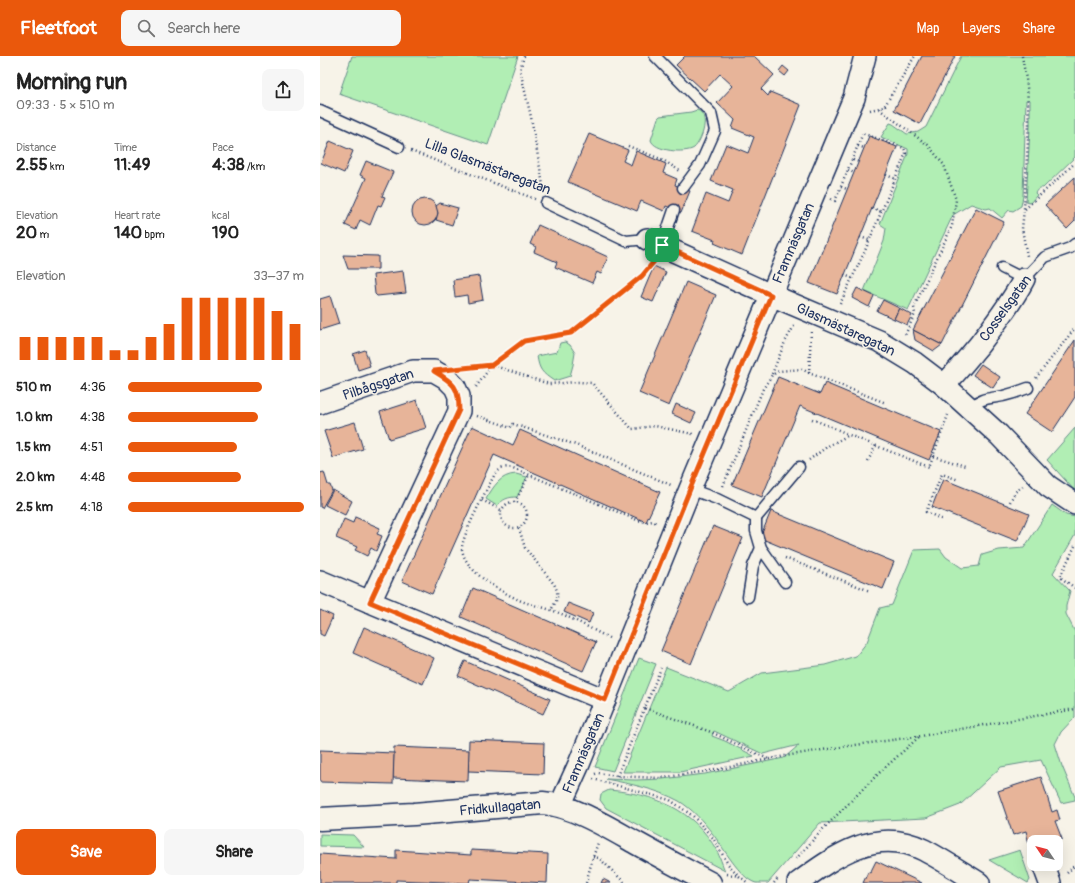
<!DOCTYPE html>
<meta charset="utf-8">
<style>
:root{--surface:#fff;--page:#f6f6f6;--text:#222;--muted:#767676;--accent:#ea580c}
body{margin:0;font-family:Pangolin,sans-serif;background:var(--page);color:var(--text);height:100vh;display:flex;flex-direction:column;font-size:15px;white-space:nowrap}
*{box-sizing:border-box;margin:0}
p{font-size:13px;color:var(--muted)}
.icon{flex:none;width:22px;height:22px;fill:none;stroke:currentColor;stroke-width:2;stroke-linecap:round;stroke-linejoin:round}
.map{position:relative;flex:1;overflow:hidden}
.panel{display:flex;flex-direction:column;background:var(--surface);width:320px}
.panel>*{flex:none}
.needle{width:26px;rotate:305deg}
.buttons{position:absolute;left:707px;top:779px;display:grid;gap:8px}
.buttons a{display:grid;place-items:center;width:36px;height:36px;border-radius:8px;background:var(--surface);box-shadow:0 4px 16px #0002;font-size:20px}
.pin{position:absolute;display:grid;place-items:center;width:34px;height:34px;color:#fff;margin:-17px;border-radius:8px;box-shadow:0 2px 6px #0006}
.round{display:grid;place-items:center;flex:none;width:42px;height:42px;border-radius:8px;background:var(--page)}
.overview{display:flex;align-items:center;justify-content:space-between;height:68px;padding:0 16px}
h1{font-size:22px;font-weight:700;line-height:30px}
.metrics{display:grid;grid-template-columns:repeat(3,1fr);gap:6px;height:68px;padding:4px 16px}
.metrics div{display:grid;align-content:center}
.metrics b{font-size:17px;font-weight:700}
.metrics small{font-size:11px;font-weight:400}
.metrics p{font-size:11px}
.chart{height:112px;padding:8px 16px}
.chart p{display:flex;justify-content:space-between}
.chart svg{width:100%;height:72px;margin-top:4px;stroke:var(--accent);stroke-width:6}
.button{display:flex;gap:8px;margin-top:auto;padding:8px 16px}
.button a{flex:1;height:46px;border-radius:8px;background:var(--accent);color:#fff;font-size:16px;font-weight:700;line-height:46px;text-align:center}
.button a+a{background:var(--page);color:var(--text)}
ul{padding:0 16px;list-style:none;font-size:13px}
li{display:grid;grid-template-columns:64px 48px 1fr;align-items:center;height:30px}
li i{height:10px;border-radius:5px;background:var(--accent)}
header{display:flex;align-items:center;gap:24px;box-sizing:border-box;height:56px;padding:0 20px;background:var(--accent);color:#fff}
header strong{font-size:19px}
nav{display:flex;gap:22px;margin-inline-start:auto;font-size:14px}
.search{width:280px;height:36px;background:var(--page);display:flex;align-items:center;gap:10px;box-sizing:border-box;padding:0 14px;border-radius:8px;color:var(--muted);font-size:15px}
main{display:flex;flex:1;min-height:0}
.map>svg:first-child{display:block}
.green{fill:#b1eeb4;stroke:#668e89}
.building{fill:#e7b499;stroke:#1b2f5e}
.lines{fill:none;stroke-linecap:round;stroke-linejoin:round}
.service-casing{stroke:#1b2f5e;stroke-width:13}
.minor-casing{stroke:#1b2f5e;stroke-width:24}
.tertiary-casing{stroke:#1b2f5e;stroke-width:25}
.path{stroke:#1b2f5e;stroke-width:2.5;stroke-dasharray:1 3;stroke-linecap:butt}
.service{stroke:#f7f3e8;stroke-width:10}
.minor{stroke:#f7f3e8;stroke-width:21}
.tertiary{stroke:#f7f3e8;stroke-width:22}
.route-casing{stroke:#fff;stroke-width:8}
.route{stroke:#ea580c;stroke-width:5}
.labels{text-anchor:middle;stroke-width:3;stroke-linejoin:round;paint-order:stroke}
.street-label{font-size:14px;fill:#1b2f5e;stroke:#f7f3e8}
</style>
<header>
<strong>Fleetfoot</strong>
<div class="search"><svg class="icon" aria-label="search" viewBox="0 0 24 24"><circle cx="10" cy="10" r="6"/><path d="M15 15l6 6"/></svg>Search here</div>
<nav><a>Map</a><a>Layers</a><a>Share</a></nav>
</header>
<main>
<section class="panel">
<div class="overview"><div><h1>Morning run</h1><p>09:33 · 5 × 510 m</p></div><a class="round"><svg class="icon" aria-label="share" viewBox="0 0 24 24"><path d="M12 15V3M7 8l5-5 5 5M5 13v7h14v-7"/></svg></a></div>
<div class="metrics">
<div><p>Distance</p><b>2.55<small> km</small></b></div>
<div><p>Time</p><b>11:49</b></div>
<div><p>Pace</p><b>4:38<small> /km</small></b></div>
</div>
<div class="metrics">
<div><p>Elevation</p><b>20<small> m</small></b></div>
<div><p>Heart rate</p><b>140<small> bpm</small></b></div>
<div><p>kcal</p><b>190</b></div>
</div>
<div class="chart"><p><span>Elevation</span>33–37 m</p>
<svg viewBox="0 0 160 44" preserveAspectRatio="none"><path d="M5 44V30M15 44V30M25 44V30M35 44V30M45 44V30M55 44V38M65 44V38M75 44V30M85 44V22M95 44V6M105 44V6M115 44V6M125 44V6M135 44V6M145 44V14M155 44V22"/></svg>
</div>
<ul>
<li><b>510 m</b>4:36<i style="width:76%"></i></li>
<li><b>1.0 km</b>4:38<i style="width:74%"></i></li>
<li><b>1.5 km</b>4:51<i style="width:62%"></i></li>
<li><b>2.0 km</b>4:48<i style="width:64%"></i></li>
<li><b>2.5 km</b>4:18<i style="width:100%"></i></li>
</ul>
<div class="button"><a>Save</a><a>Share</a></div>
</section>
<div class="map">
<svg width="755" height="827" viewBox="0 0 755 827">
<rect width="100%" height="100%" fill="#f7f3e8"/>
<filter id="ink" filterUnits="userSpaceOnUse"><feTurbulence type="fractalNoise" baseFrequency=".025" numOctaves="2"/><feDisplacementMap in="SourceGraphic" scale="8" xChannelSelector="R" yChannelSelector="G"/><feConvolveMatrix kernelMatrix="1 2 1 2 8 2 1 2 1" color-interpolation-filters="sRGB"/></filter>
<g filter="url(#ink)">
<g class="green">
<path d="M32,0H198L168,89L19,38Z"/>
<path d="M641,0H755V101L723,132C719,131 717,134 715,137L717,139L710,147L706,146L710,72V44H706L703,140L701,150L693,155L689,154L682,162L670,152L666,153L651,148L633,159L588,254L544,235L564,185L566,172L560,168L588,98V93L561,81L570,67L573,68L587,78L598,76L606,71Z"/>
<path d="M377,54C391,58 382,85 374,92C365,98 334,95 331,84L338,62L340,60L371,56Z"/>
<path d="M245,286L250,289L255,297L253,309L250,320L234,325C222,317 219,314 217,300L237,296L240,287Z"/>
<path d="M755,372V435L727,404Z"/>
<path d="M196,418L207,421L197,441C188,441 183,443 177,450L166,443C174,430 180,419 196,418Z"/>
<path d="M732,449L746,459L755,461V479L733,517L750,535L746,550V558L755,576V661L741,676L735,688L742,710L755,741V744L741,747L721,704L681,711L640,749L606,762L500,767L448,827C444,827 439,827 436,827C420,823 402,789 392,777C383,765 372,753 359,745C337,733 310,728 286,723L316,724L342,723L385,718L464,702L479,689L443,698L394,675L392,680L405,685L434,700L360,716H303L346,611L409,636L442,617L505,609L536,600L547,586L560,552L572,549L594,494L620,493L626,501L642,512L659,510L662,499L679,494L704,492Z"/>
<path d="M319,602L336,608L293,715L275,711Z"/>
<path d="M289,734C334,738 374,753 397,795C400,801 402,808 405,815L286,752L280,744L281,738Z"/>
<path d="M0,778L33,779L44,791L0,790Z"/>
<path d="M700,794L710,824L708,827L669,804Z"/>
</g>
<g class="building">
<path d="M365,0H434L454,19L441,33L448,40L450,36L481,49L422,199L394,187L395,184L372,175L386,138L408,147L413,134L391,125L406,88L428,97L434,81L412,72L415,64L397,47L413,30L400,18L384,35L356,9Z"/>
<path d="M602,0H635L600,68L574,54Z"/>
<path d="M463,10L469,15L465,20L459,15Z"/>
<path d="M269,78L308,94L303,105L311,109L316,95L346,108L343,117L357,123L355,129L370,135L361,157L346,150L344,155L321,145L317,155L248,126Z"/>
<path d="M549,80L577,91L517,238L489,227Z"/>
<path d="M10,85L33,95L24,117L1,107Z"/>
<path d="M46,105L73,116L62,140L65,141L61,150L58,149L50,169L40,164L36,174L25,169L46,122L40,119Z"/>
<path d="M755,121V165L747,173L725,149Z"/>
<circle cx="105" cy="156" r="13"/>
<path d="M120,147L138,152L132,169L116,164L118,157L116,150Z"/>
<path d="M656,152L684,166L622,289L593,274Z"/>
<path d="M218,169L288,201L281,218L277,216L272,227L235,211L237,206L214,196L216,191L210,188Z"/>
<path d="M23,199L58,200V213H28Z"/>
<path d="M334,210L346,216L333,246L321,241Z"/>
<path d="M83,215L86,237L57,240L55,238L53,219Z"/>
<path d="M159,220L163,244L148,247L147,239L135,241L133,224Z"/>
<path d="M366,226L396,239L349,350L319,337Z"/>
<path d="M537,232L554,240L549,251L532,242Z"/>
<path d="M10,240L19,268L0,274V243Z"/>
<path d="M563,244L579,252L574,263L557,255Z"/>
<path d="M579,252L592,259L587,269L574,263Z"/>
<path d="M593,274L622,289L614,295L595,284Z"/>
<path d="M755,284V341L732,376L705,358Z"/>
<path d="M45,294L50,310L38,314L33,298Z"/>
<path d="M661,308L680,321L673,332L653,319Z"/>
<path d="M458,321L500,338L505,327L621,376L609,404L480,350L442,441L412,429Z"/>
<path d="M97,344L106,372L69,383L60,356Z"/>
<path d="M356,348L376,357L371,367L352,358Z"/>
<path d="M35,366L43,393L13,402L4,375Z"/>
<path d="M152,370L193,389L200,374L340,436L326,466L174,399L112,538L82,525Z"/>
<path d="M4,416L8,429H10L12,434L2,452L0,451V417Z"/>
<path d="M623,423L709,458L697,485L612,451Z"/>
<path d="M13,434L32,445L25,459L5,449Z"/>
<path d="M451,455L574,506L563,533L440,482Z"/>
<path d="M35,461L60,472L57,478L62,480L56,495L51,492L47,500L35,494L37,491L16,482L24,463L33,467Z"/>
<path d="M393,470L423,482L371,608L341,595Z"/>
<path d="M153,532L276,586L263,615L141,561Z"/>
<path d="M248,547L273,557L269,567L244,556Z"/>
<path d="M0,554L13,560L4,580L0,578Z"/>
<path d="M44,571L114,602L103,628L33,597Z"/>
<path d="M145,605L230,643L223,658L138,620Z"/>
<path d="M149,684L224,687L223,718L148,715Z"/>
<path d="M74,691L149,694L148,725L73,722Z"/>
<path d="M0,694L74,697L73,728L0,726Z"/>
<path d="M721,721L732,756L737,754L740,764L735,765L742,783L732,786H714V792L710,793L706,775L693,779L678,735Z"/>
<path d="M76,794L151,799V794L228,798L227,827L150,823L149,827L76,824V827H0V798L76,803Z"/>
<path d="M556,805L602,827H543L548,816L550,817Z"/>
<path d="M283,823L291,827H281Z"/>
</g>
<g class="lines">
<g class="service-casing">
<g id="service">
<path d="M335,0L391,57L395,75L380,109L363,132"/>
<path d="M0,55L79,91"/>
<path d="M226,147L306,185L327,183"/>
<path d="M342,189L354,154"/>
<path d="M682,212L704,223L725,201L750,192L755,188"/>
<path d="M650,352C662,341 669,343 683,340C691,338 700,335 708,332"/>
<path d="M370,433L397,443L436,462V475L441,492L465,526"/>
<path d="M436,462L479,411"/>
<path d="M428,541L433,510L441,492"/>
</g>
</g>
<g class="minor-casing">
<g id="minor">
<path d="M327,183L451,239L559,285L595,307L624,329L679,379L728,430L755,448"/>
<path d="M624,329C637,316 648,302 659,289C675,268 692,246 704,223"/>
<path d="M0,347L93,315H114L126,322L135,331L139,340V355L50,546"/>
<path d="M0,525L285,644"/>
<path d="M240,750L259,708L370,433L523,68L534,42L545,0"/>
<path d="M723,808L730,827"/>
<path d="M478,827C515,800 556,770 604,794C623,804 641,816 659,827"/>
</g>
</g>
<g class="tertiary-casing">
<path id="tertiary" d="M0,763L94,758L223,747C252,749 291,773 316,787C341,801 365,814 390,827"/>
</g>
<g class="path">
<path d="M204,0L200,14L211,61L224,135"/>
<path d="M702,0L707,29L709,67L704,153L702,173L707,200"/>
<path d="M559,53L608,89L624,109L636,144L632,170L594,251L595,258L585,279"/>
<path d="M550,54L564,51L595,0"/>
<path d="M308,90L343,104L360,115"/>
<path d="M538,90L544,92"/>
<path d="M91,95L215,143"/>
<path d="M533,104L539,106"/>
<path d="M528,114L534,117"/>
<path d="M566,119L576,123"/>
<path d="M521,131L527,133"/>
<path d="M511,143L515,145L543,77"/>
<path d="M552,152L562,156"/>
<path d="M705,153L755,107"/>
<path d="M540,181L549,184"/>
<path d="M524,219L532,222"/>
<path d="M520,248L544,197L586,97L584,92L542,77"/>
<path d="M144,312L172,309L205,285L251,277L322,220L333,206"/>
<path d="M489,317L491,276"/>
<path d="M452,318L465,286L474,270"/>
<path d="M716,322L755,272"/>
<path d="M156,331L172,309L229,328L258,326L272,327L312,373L335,370L373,378"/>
<path d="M157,360L181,368L190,372L193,368L256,389L351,429"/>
<path d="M492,363L528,378"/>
<path d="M613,400L645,410"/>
<path d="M489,404L508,390L529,379L609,411L628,359"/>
<path d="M548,405L556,389"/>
<path d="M403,430L443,333L452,319L459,315L482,313L489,317L566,347"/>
<path d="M162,444L181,454"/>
<circle cx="194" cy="459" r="13"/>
<path d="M195,446L209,419"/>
<path d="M690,446L695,436L703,430"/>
<path d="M621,463L606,456L622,418L639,424"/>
<path d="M199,472L205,492L234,528C240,539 237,544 231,554"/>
<path d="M755,490L740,521L755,532"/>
<path d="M465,502L550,535"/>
<path d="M289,582C271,573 253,562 234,555C223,551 211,549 199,544C180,535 145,516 142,493C141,481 168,431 175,418C181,412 185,410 193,412L317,464L326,466L333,465L336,467"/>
<path d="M325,652L391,676L448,703"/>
<path d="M275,718L278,717L297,720L339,722L395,714L465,700L521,691L601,680L755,653"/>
<path d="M297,720L341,612"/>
<path d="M273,723L350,744L373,760L393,782L408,808L419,820L428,827"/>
<path d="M273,801L279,802L305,827"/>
<path d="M476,803L503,773L559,717L600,680"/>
<path d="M747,817L755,809"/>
<path d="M407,818L419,820"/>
<path d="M266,827L273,801L278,787"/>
<path d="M454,827L459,821"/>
</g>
<use href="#service" class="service"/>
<use href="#minor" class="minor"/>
<use href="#tertiary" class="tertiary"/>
</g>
</g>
<g class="lines" filter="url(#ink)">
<g class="route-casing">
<path id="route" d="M342,189L451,239L370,433L285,644L50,546L139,354C139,331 134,327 114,315L172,309L204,285L251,277L322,220L336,203Z"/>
</g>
<use href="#route" class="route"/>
</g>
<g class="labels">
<g class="street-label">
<text transform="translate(168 110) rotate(21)" y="5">Lilla Glasmästaregatan</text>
<text transform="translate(473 187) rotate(-67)" y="5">Framnäsgatan</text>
<text transform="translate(685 252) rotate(-54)" y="5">Cosselsgatan</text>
<text transform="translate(526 273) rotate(25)" y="5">Glasmästaregatan</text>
<text transform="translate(58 328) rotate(-18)" y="5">Pilbågsgatan</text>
<text transform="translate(263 697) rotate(-67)" y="5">Framnäsgatan</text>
<text transform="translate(180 751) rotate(-5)" y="5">Fridkullagatan</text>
</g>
</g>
</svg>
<div class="buttons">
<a><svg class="needle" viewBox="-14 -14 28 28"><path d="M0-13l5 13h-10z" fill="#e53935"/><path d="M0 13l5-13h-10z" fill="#767676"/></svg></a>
</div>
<div class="pin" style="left:342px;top:189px;background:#1e9e55"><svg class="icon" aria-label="arrive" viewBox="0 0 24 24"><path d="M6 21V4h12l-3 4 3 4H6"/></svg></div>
</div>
</main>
